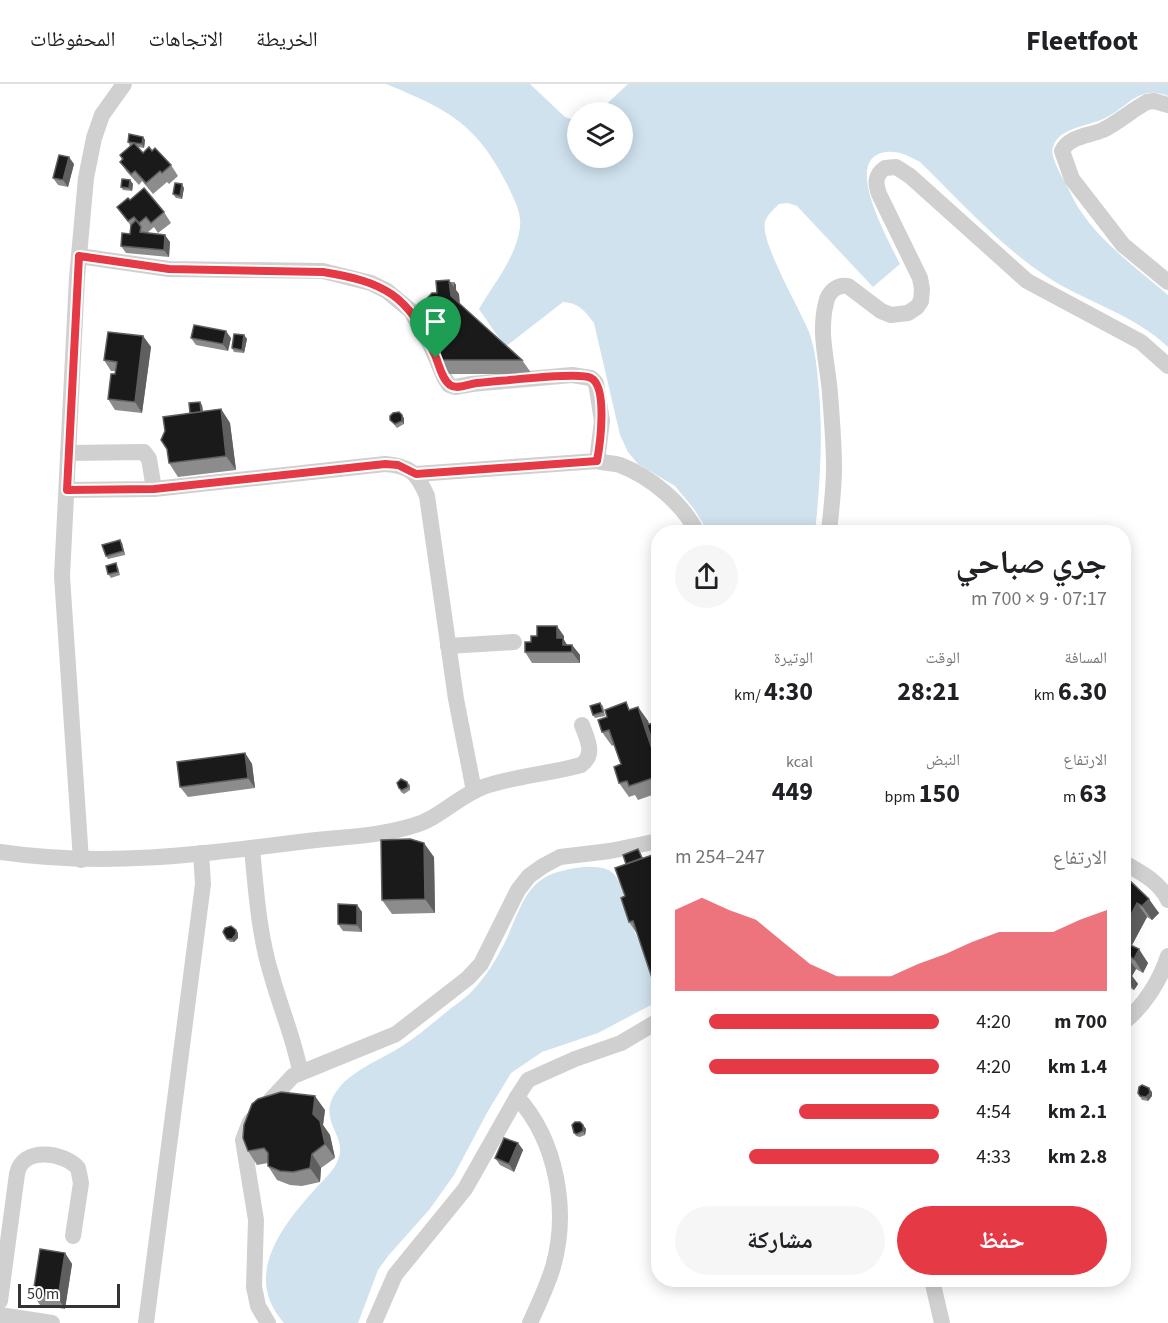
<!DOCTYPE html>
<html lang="ar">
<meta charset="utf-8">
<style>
:root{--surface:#fff;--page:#f6f6f6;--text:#202124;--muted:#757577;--line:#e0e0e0;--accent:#e63946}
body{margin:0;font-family:"Source Sans 3","Noto Naskh Arabic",sans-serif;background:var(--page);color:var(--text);direction:rtl;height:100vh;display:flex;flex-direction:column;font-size:22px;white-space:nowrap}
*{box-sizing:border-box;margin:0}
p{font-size:20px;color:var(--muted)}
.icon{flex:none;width:33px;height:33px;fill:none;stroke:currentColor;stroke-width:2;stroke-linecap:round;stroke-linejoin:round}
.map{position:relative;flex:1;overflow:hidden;direction:ltr}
.details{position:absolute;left:651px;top:441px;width:480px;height:762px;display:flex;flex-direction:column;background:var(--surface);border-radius:24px;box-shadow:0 3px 15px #0003;direction:rtl}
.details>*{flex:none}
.buttons{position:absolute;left:567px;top:18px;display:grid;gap:12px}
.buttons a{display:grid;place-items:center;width:66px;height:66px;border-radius:50%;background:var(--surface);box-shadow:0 3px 15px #0003;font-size:30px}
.scale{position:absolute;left:18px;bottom:15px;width:102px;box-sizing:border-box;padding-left:6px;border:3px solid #333;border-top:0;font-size:16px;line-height:21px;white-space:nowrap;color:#333;-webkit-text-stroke:4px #fff;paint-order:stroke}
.pin{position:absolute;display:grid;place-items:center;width:51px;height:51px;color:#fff;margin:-62px -26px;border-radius:50% 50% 50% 0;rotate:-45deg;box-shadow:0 0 6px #0007}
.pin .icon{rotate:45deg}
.round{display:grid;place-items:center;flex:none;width:63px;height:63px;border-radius:32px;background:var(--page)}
.headline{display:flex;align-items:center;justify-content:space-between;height:102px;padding:0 24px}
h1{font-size:33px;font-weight:700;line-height:45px}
.stats{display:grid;grid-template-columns:repeat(3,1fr);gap:9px;height:102px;padding:6px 24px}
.stats div{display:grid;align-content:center}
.stats b{font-size:26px;font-weight:700}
.stats small{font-size:16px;font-weight:400}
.stats p{font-size:16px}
.chart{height:168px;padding:12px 24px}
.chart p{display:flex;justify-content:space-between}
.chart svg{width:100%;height:108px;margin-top:6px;fill:var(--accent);opacity:.7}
.primary-button{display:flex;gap:12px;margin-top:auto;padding:12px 24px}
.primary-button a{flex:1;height:69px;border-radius:36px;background:var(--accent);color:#fff;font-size:24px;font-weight:700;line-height:69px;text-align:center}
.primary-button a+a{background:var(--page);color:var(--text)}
ul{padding:0 24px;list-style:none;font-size:20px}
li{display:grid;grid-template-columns:96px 72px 1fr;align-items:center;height:45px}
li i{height:15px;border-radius:8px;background:var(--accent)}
header{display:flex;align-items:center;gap:36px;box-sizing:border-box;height:84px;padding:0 30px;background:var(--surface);border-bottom:2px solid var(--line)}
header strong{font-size:28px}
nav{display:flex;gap:33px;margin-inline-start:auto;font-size:21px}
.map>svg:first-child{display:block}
.water{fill:#cfe2ee}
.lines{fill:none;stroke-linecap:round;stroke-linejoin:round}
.minor{stroke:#d0d0d0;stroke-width:16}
.wall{fill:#8c8c8c}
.shaded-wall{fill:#5f5f5f}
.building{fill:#1a1a1a;stroke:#5f5f5f;stroke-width:1.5}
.route-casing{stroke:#fff;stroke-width:12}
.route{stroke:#e63946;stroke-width:8}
</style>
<header>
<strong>Fleetfoot</strong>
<nav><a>الخريطة</a><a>الاتجاهات</a><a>المحفوظات</a></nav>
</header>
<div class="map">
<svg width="1168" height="1239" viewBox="0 0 1168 1239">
<rect width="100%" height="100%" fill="#fff"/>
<g class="water">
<path d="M386,0H530L565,33L577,37L578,74H622V28H598L628,0H1168V12C1138,0 1128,24 1103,35C1088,42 1058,44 1053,63C1050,71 1058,85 1062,93C1069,105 1074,118 1082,129C1102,159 1141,188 1168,211V263C1134,230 1085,218 1046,192C999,161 960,117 920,78C908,71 895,65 881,69C844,80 890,159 900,180L873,203L797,122L788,119L779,120C774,125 767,131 765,138C760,158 800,225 809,248C816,267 817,287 819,307C823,354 820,401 815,448H708L694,425L675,402L638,380L628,368L620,351L594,239C585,227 579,219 563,218L505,263L479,225C494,199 516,174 520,143C522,128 513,113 507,100C476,39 447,25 386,0Z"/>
<path d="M583,783C592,783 607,782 614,790C623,801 624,816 628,829C634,855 654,877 657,904C658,912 655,915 651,921L598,949L542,968L511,989L488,1027L454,1091L429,1126L388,1172L378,1186L358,1239H284C242,1192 282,1142 316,1104C324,1095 334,1087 338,1076C349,1050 313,1036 339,1004C352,987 381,975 399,964C417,953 433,939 450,925C458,919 467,913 474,905C486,892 496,876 504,860C515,839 522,807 544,794C556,787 569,785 583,783Z"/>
</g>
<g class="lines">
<g class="minor">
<path d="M1168,21L1154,17L1147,18C1132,26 1119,38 1103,46C1089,52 1069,52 1062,67L1072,95L1123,161L1168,198"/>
<path d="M79,172L169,185L323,187L371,199L387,207L411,227L431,262L444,293L449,301L455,303L472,300L572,291L591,294L596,299L602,337L597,377"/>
<path d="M68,369L144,368L149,375L154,405"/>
<path d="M416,390L597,377C604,379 613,379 620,381C651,393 682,419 697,448"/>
<path d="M67,406L154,405L385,380C411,382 417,389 427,412L456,615L474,707"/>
<path d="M829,448C831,427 834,406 834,384C834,360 832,335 830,310C828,280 818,250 826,219C828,208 837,200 848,202L881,227L891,231L908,229L917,223L921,217L922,205L920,194L879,110C875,99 875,91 885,84L896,83L910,92L1027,197L1141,258L1168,282"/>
<path d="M448,562L514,558"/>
<path d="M252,764C256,807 259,852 272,893C281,925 294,955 300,987"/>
<path d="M0,768C102,783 198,771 299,758C336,753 376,753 412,742C439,735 457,713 483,703C514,692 549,690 581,681C596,670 587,655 582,641"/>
<path d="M81,776L62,492L77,194L86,94L94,54L102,31L124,0"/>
<path d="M1124,779C1140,788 1160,798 1168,816"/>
<path d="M1124,938C1144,922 1160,897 1168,872"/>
<path d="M932,1196L942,1239"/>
<path d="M0,1217L17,1090C22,1062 64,1068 78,1084L81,1099L73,1152"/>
<path d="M0,1231L52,1239"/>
<path d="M146,1239L203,800L201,769"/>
<path d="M268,1239L258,1222L254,1203L256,1136L243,1056L250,1038L293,992L396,950L468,894L481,880L518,806L529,792L543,782L560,773L610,767L658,757"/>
<path d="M374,1239L395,1191L465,1105L517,1013"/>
<path d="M530,1239C538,1221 547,1203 553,1183C569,1127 557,1057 517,1013L528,996L575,975L621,959L658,937"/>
</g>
</g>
<g class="wall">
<path d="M143,53L145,56L144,64L138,63L143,69L152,67L171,81L178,92L169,100L167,98L153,110L142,97L139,101L127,88L120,78L122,75L120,71L130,62L128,58Z"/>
<path d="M74,80L68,103L58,101L53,94Z"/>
<path d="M130,96L133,100L132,107L123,106L121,103Z"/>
<path d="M184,104L182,115L176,114L173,110Z"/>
<path d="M130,116L164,128L171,139L158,149L154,143L147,149L170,158L169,173L126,169L121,162L130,150L131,142L117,123Z"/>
<path d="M450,198H454L456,201V206L459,210L460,221L522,276L532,290H449L440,276L439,239L433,233L423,219Z"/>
<path d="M244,251L247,255L244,269L234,268L232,264Z"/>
<path d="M143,252L151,263L142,329L115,326L108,315L116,287H111L104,276Z"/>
<path d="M191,254H231L228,267L196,261Z"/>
<path d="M202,321L203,327L221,325L230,339L236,386L178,393L169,379L190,329Z"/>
<path d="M404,334V340L397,344L390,336Z"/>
<path d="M122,459L125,471L108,475L106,472Z"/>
<path d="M118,483L120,491L111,494L108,490Z"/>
<path d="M564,552V556L567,561H572L580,571V579H532L525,568L531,558Z"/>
<path d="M600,619L603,622L605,632L595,634L593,631Z"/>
<path d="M638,623L648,637L649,640L658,637V709L638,716L635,711L629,713L619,699L621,680L614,661L612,662L602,648L631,625Z"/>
<path d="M245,669L252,680L255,704L188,713L180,703Z"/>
<path d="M407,698L410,701V706L404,710L401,708L399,704Z"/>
<path d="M638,765L643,774L658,769V903L652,894L637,850L629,838L625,812Z"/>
<path d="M434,773L435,829L392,830L382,816Z"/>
<path d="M1124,791L1159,829L1152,836L1147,833L1132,861L1148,879L1143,889L1136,885L1132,892L1138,900L1134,906L1124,901Z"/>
<path d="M357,821L362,828V848L343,847L338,840Z"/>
<path d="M236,846L238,849V854L234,858H230L227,855Z"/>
<path d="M1152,1008V1012L1148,1017L1142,1016L1138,1009Z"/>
<path d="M325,1026L323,1041L330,1051L335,1074L321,1084L320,1098L302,1102L290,1101L277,1096L268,1082V1079L257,1081L248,1067Z"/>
<path d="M583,1041L586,1045L585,1051L580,1053L576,1052L574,1049Z"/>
<path d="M518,1059L523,1066L514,1088L500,1081L495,1074Z"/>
<path d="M65,1169L72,1180L65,1225L40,1221L33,1210Z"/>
</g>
<g class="shaded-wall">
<path d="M143,53L145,56L144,64L142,60Z"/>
<path d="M69,73L74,80L68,103L63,96Z"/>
<path d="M130,96L133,100L132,107L129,104Z"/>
<path d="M182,100L184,104L182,115L180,112Z"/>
<path d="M165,151L170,158L169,173L164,166Z"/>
<path d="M449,196L454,203V198L456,201V206L459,210L460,226L451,212Z"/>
<path d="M226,247L231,254L228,267L223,260Z"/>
<path d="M244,251L247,255L244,269L242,266Z"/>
<path d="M143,252L151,263L142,329L135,318Z"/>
<path d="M200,318L202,321L204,339L202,335Z"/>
<path d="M221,325L230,339L236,386L226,372Z"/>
<path d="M402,331L404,334V340L402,337Z"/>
<path d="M120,456L122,459L125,471L123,467Z"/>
<path d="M557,542L564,552V556L570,565V568L557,554Z"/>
<path d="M572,561L580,571V579L572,568Z"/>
<path d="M638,623L648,637L658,668V683Z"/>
<path d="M245,669L252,680L255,704L248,694Z"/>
<path d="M424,759L434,773L435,829L425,815Z"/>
<path d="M1149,815L1159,829L1152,836L1142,822Z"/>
<path d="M1137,819L1147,833L1132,861L1139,865L1148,879L1143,889L1134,875L1124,850V844Z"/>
<path d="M357,821L362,828V848L357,841Z"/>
<path d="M236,846L238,849V854L234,858L232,855Z"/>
<path d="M1126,871L1136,885L1132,892L1138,900L1134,906L1125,893L1124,876Z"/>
<path d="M1149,1004L1152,1008V1012L1148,1017L1146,1013Z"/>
<path d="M315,1012L325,1026L323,1041L330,1051L335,1074L325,1060L313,1030Z"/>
<path d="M583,1041L586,1045L585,1051L583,1047Z"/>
<path d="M518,1059L523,1066L514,1088L509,1080Z"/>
<path d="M312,1070L321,1084L320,1098L310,1084Z"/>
<path d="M65,1169L72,1180L65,1225L58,1214Z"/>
</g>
<g class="building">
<path d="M129,50L143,53L142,60L128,58Z"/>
<path d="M134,59L143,69L149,63L152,67L155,64L171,81L162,89L160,87L146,99L135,87L131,90L120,78L123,75L120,71Z"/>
<path d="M59,71L69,73L63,96L53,94Z"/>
<path d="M122,95L130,96L129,104L121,103Z"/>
<path d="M175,99L182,100L180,112L173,110Z"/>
<path d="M144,104L164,128L151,139L146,133L139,139L134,133L128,137L117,123L128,114L130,116Z"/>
<path d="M136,136L141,143L140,148L165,151L164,166L121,162L122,149L130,150L131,141Z"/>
<path d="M449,196L451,212L522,276H440L439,234L423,219L432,209H437L436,197Z"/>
<path d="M194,241L226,247L223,260L191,254Z"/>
<path d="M108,248L143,252L135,318L108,315L111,290H115L117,278L104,276Z"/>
<path d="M234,250L244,251L242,266L232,264Z"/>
<path d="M200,318L201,328L190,329L189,319Z"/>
<path d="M221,325L226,372L169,379L167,365L161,356L165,347L163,333Z"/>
<path d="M399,328L402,331V337L395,340L390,336V332L393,329Z"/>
<path d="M120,456L123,467L106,472L102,461Z"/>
<path d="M116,479L118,488L108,490L106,482Z"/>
<path d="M537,542H557V554H563V561H572V568H525V558H531V552H537Z"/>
<path d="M626,618L629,626L638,623L658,683V687L655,688L656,693L629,702L627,697L619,699L614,683L621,680L609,646L602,648L598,636L607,633L605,626Z"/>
<path d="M600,619L603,628L593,631L590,622Z"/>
<path d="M658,637V673L647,641Z"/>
<path d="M245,669L248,694L180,703L177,678Z"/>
<path d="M401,695L407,698L408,703L402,706L399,704L397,699Z"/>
<path d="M410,755L424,759L425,815L382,816L381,756Z"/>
<path d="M638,765L642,774L626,780L623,771Z"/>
<path d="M658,769V891L652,894L633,837L629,838L621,814L625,812L615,784Z"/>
<path d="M1124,791L1149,815L1142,822L1137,819L1124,844Z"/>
<path d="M338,820L357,821V841L338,840Z"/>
<path d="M231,842L236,846V850L232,855H227L223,848L225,844Z"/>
<path d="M1124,850L1130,861L1139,865L1134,875L1126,871L1124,876Z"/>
<path d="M1124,883L1128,886L1125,893L1124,892Z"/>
<path d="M1142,1001L1149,1004L1150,1009L1146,1013L1140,1012L1138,1009L1139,1003Z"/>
<path d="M281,1008L315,1012L313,1030L320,1037L325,1060L312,1070L310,1084L293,1088L280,1087L268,1082V1069L264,1064L248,1067L243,1054L244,1041L252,1020L258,1015Z"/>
<path d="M575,1038H580L583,1041V1047L577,1050L574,1049L572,1041Z"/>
<path d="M504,1054L518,1059L509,1080L495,1074Z"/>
<path d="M40,1165L65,1169L58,1214L33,1210Z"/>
</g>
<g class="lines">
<g class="route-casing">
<path id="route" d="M79,172L169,185L323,188C385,198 408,211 434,269C439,279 441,294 450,301C457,306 469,300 477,299C496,298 579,287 591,294C608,303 600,361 597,377L416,390L398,381L385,380L154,405L67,406Z"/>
</g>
<use href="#route" class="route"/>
</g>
</svg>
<div class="buttons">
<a><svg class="icon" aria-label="layers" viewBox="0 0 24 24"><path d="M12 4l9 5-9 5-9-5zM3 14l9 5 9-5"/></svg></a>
</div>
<div class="scale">50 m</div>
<div class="pin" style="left:436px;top:274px;background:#1e9e55"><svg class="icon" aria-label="arrive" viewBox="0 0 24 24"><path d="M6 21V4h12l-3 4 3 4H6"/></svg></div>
<section class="details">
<div class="headline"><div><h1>جري صباحي</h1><p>07:17 · 9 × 700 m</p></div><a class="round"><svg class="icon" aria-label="share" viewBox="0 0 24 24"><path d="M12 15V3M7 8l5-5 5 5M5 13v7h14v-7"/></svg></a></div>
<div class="stats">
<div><p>المسافة</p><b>6.30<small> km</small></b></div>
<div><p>الوقت</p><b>28:21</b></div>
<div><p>الوتيرة</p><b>4:30<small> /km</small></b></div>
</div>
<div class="stats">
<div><p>الارتفاع</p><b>63<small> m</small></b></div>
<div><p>النبض</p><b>150<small> bpm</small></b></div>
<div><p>kcal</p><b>449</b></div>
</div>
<div class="chart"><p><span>الارتفاع</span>247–254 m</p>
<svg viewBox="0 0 160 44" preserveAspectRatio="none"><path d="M0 44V11L10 6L20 11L30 15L40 24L50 33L60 38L70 38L80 38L90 33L100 29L110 24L120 20L130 20L140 20L150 15L160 11V44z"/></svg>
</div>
<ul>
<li><b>700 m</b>4:20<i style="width:87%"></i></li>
<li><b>1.4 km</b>4:20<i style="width:87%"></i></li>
<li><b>2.1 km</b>4:54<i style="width:53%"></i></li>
<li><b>2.8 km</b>4:33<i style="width:72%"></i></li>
</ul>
<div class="primary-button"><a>حفظ</a><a>مشاركة</a></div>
</section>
</div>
